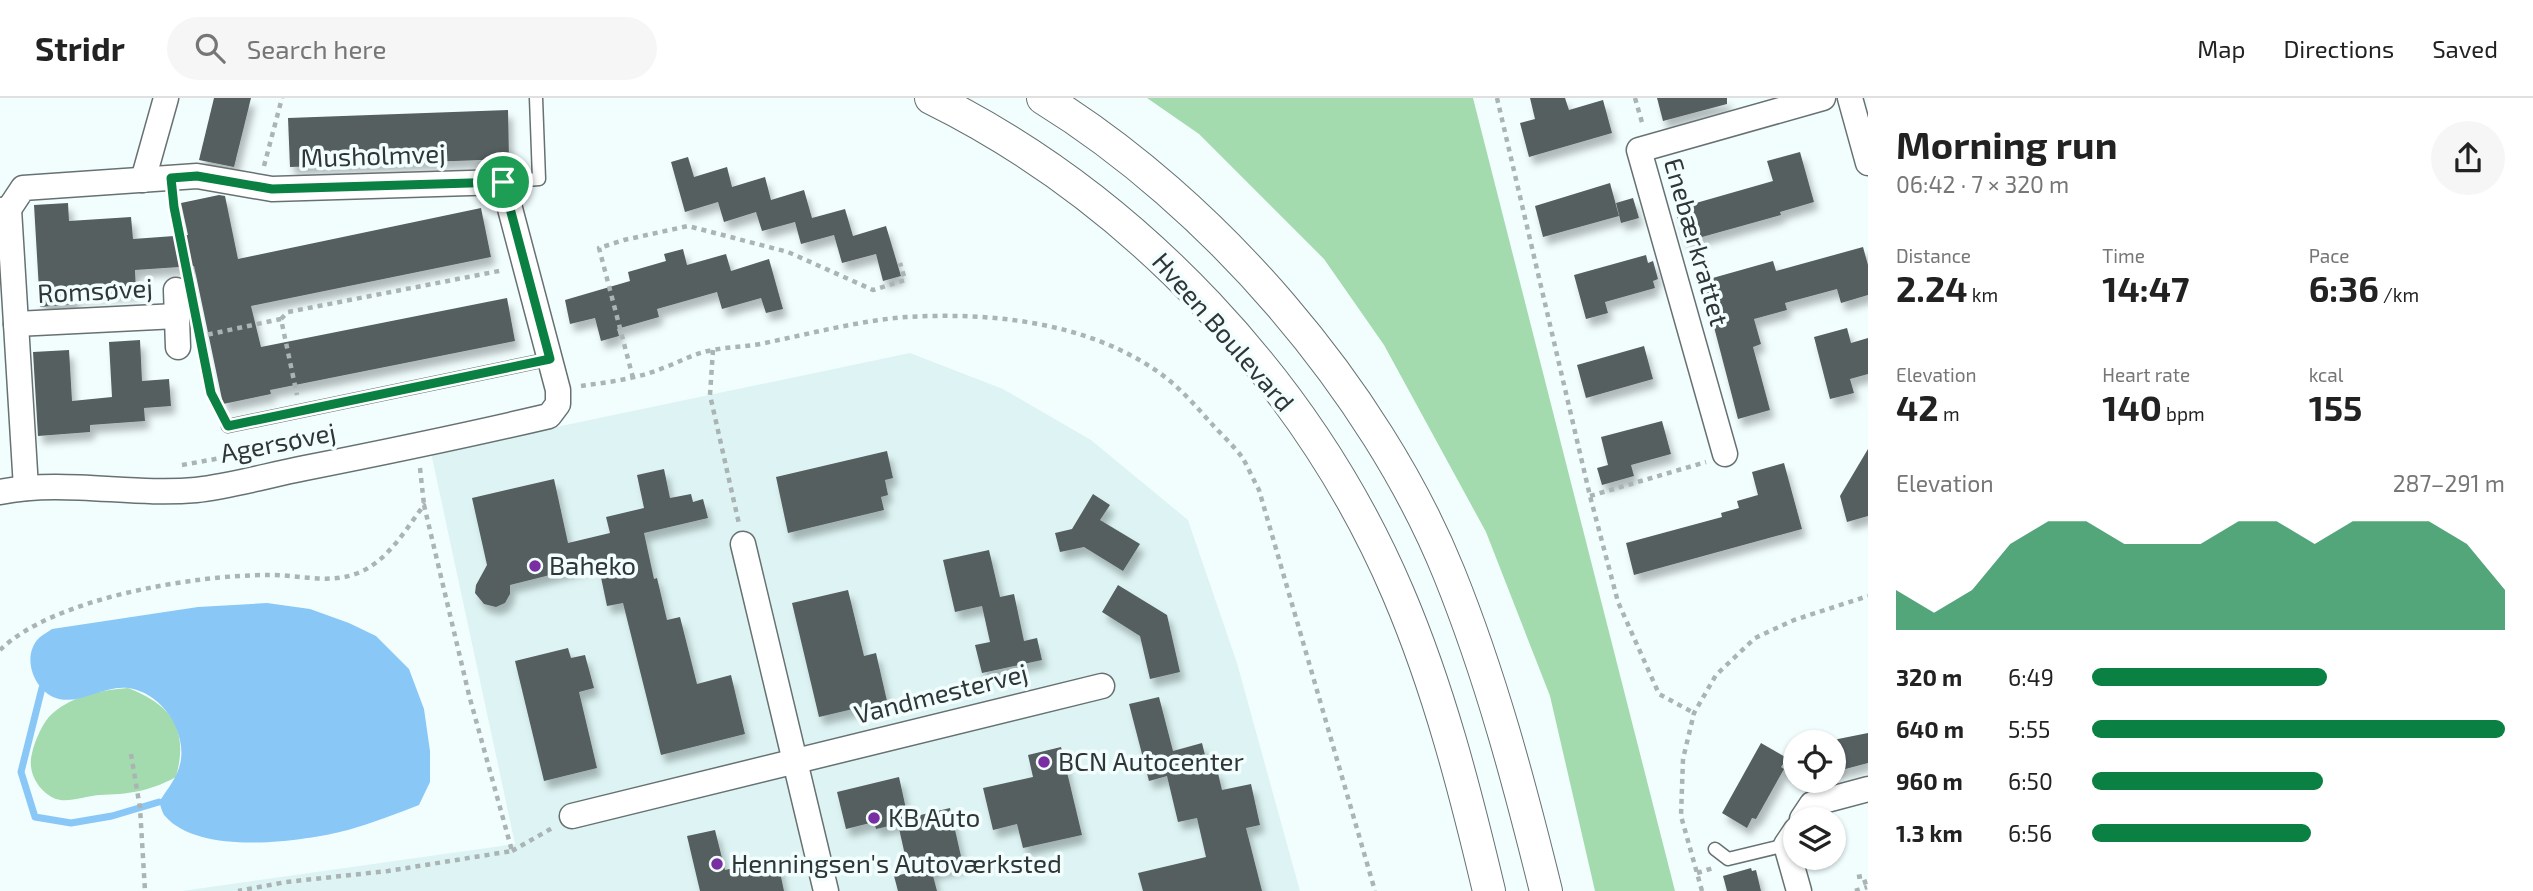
<!DOCTYPE html>
<meta charset="utf-8">
<style>
:root{--surface:#fff;--page:#f6f6f6;--text:#222;--muted:#767676;--line:#e0e0e0;--accent:#0b8043}
body{margin:0;font-family:"Exo 2",sans-serif;background:var(--page);color:var(--text);height:100vh;display:flex;flex-direction:column;font-size:26px;white-space:nowrap}
*{box-sizing:border-box;margin:0}
p{font-size:23px;color:var(--muted)}
.icon{flex:none;width:38px;height:38px;fill:none;stroke:currentColor;stroke-width:2;stroke-linecap:round;stroke-linejoin:round}
.map{position:relative;flex:1;overflow:hidden}
.drawer{display:flex;flex-direction:column;background:var(--surface);width:665px}
.drawer>*{flex:none}
.tools{position:absolute;left:1783px;top:632px;display:grid;gap:14px}
.tools a{display:grid;place-items:center;width:63px;height:63px;border-radius:50%;background:var(--surface);box-shadow:0 2px 5px #0004;font-size:35px}
.pin{position:absolute;display:grid;place-items:center;width:60px;height:60px;color:#fff;margin:-30px;border:4px solid #fff;border-radius:50%;box-shadow:0 2px 7px #0007}
.round{display:grid;place-items:center;flex:none;width:74px;height:74px;border-radius:37px;background:var(--page)}
.head{display:flex;align-items:center;justify-content:space-between;height:119px;padding:0 28px}
h1{font-size:38px;font-weight:700;line-height:52px}
.stats{display:grid;grid-template-columns:repeat(3,1fr);gap:10px;height:119px;padding:7px 28px}
.stats div{display:grid;align-content:center}
.stats b{font-size:35px;font-weight:700}
.stats small{font-size:19px;font-weight:400}
.stats p{font-size:19px}
.chart{height:196px;padding:14px 28px}
.chart p{display:flex;justify-content:space-between}
.chart svg{width:100%;height:126px;margin-top:7px;fill:var(--accent);opacity:.7}
ul{padding:0 28px;list-style:none;font-size:23px}
li{display:grid;grid-template-columns:112px 84px 1fr;align-items:center;height:52px}
li i{height:18px;border-radius:9px;background:var(--accent)}
header{display:flex;align-items:center;gap:42px;box-sizing:border-box;height:98px;padding:0 35px;background:var(--surface);border-bottom:2px solid var(--line)}
header strong{font-size:33px}
nav{display:flex;gap:38px;margin-inline-start:auto;font-size:24px}
.search{width:490px;height:63px;background:var(--page);display:flex;align-items:center;gap:18px;box-sizing:border-box;padding:0 24px;border-radius:38px;color:var(--muted);font-size:26px}
main{display:flex;flex:1;min-height:0}
.map>svg:first-child{display:block}
.built{fill:#def4f4}
.green{fill:#a3dbae}
.water{fill:#89c7f7}
.lines{fill:none;stroke-linecap:round;stroke-linejoin:round}
.stream{stroke:#89c7f7;stroke-width:7}
.building{fill:#555e61;filter:url(#shadow)}
.service-casing{stroke:#677171;stroke-width:15}
.minor-casing{stroke:#677171;stroke-width:27}
.tertiary-casing{stroke:#677171;stroke-width:34}
.path{stroke:#abb4b4;stroke-width:4.5;stroke-dasharray:5 5;stroke-linecap:butt}
.service{stroke:#fff;stroke-width:12}
.minor{stroke:#fff;stroke-width:24}
.tertiary{stroke:#fff;stroke-width:32}
.route-casing{stroke:#fff;stroke-width:14}
.route{stroke:#0b8043;stroke-width:9}
.poi-dot{fill:#792fa1;stroke:#f2fefe;stroke-width:2.5}
.labels{text-anchor:middle;stroke-width:7;stroke-linejoin:round;paint-order:stroke}
.street-label{font-size:26px;fill:#303535;stroke:#f2fefe}
.poi-label{font-size:26px;fill:#303535;stroke:#f2fefe;text-anchor:start}
</style>
<header>
<strong>Stridr</strong>
<div class="search"><svg class="icon" aria-label="search" viewBox="0 0 24 24"><circle cx="10" cy="10" r="6"/><path d="M15 15l6 6"/></svg>Search here</div>
<nav><a>Map</a><a>Directions</a><a>Saved</a></nav>
</header>
<main>
<div class="map">
<svg width="1868" height="793" viewBox="0 0 1868 793">
<defs>
<filter id="shadow"><feDropShadow dx="4.5" dy="8" stdDeviation="3.5" flood-color="#0004"/></filter>
</defs>
<rect width="100%" height="100%" fill="#f2fefe"/>
<path class="built" d="M910,255L1003,291L1091,342L1188,422L1237,565L1300,793H182L515,746L431,355Z"/>
<g class="green">
<path d="M1147,0H1473L1675,793H1595L1550,598L1486,434L1384,247L1324,161L1199,36Z"/>
<path d="M128,590C172,607 189,631 176,679C148,694 129,696 99,697C85,698 69,705 56,701C43,696 32,682 31,668C29,655 42,623 53,615C74,597 102,592 128,590Z"/>
</g>
<path class="water" d="M267,505L310,511L349,525L376,538L409,571L424,611L430,653V684L419,707C396,716 372,725 348,732C302,744 199,758 165,718C162,715 161,708 159,704C168,690 179,678 181,661C185,630 160,594 128,590C104,587 82,606 59,601C35,596 20,559 39,540C42,537 48,534 52,531L198,509Z"/>
<g class="lines">
<path class="stream" d="M42,590L21,674L35,719L71,725L112,718L159,704"/>
</g>
<g class="building">
<path d="M214,0H251L234,69L199,62Z"/>
<path d="M1530,0H1565L1569,12L1603,2L1612,35L1529,59L1520,25L1535,21Z"/>
<path d="M1657,0H1727V6L1663,23Z"/>
<path d="M508,12L509,61L290,69L288,20Z"/>
<path d="M1800,54L1814,104L1780,114L1781,117L1684,144L1675,111L1773,83L1767,63Z"/>
<path d="M688,59L694,79L727,69L732,89L765,79L771,102L804,92L812,120L845,111L853,138L886,128L901,178L883,183L876,156L842,165L834,137L801,146L795,124L762,133L756,114L724,124L718,104L685,114L671,64Z"/>
<path d="M1610,85L1619,118L1543,139L1535,108Z"/>
<path d="M219,97L225,98L238,161L481,110L491,159L251,208L261,249L507,200L515,243L270,292L271,296L223,306L194,168L135,172L136,194L74,198L75,206L40,209L34,107L68,105L69,123L131,119L133,141L188,137L181,105Z"/>
<path d="M1633,100L1639,120L1621,125L1616,105Z"/>
<path d="M1863,149L1868,167V197L1841,205L1837,191L1785,205L1787,212L1754,221L1761,246L1753,249L1770,312L1738,321L1702,183L1773,163L1776,173Z"/>
<path d="M683,151L687,167L726,156L731,173L769,161L783,211L766,215L761,200L722,211L717,194L657,211L659,219L617,231L619,238L601,243L595,220L570,226L565,202L630,183L628,174L666,163L664,156Z"/>
<path d="M1646,157L1648,165L1653,163L1658,181L1653,183L1655,190L1605,204L1608,215L1586,221L1574,177Z"/>
<path d="M1847,230L1851,245L1868,240V276L1850,281L1854,295L1830,301L1814,239Z"/>
<path d="M140,242L142,283L169,281L171,308L144,310L145,323L90,327V334L38,338L33,254L69,252L72,303L112,299L109,244Z"/>
<path d="M1644,248L1653,281L1586,300L1577,267Z"/>
<path d="M1662,323L1671,356L1631,367L1634,378L1602,387L1597,370L1608,367L1601,339Z"/>
<path d="M1868,351V418L1847,424L1840,398Z"/>
<path d="M887,353L893,380L885,382L888,397L881,399L884,412L788,435L776,379Z"/>
<path d="M1784,365L1802,431L1634,477L1626,445L1722,419L1721,415L1739,410L1737,403L1758,397L1752,374Z"/>
<path d="M664,371L670,400L691,396L693,404L703,401L708,420L644,435L654,481L657,480L667,522L680,519L697,586L731,577L745,636L661,657L623,505L607,508L598,465L510,487V496L505,505L496,509L484,506L475,495L476,487L487,467L472,400L554,381L568,445L610,435L606,419L644,410L637,377Z"/>
<path d="M1093,396L1110,407L1100,422L1140,446L1123,473L1084,449L1060,454L1055,435L1072,431Z"/>
<path d="M989,452L1000,499L1014,496L1024,543L1037,540L1042,562L982,575L975,547L990,544L982,508L955,514L943,462Z"/>
<path d="M1118,487L1167,517L1180,574L1150,581L1140,538L1102,514Z"/>
<path d="M848,492L864,558L876,555L887,603L819,619L792,505Z"/>
<path d="M568,550L571,560L585,557L594,590L579,594L597,670L544,683L515,563Z"/>
<path d="M1159,599L1173,653L1202,645L1209,673L1217,671L1222,692L1251,686L1260,727L1246,730L1262,793H1143L1138,775L1206,759L1197,720L1178,724L1167,678L1149,683L1129,606Z"/>
<path d="M1868,635V665L1834,674V644L1828,643Z"/>
<path d="M1761,645L1787,660L1781,669L1784,671L1756,721L1752,720L1747,730L1722,715Z"/>
<path d="M1061,649L1082,737L1023,750L1017,726L993,732L983,690L1033,679L1028,657Z"/>
<path d="M899,679L908,720L950,710L963,767L932,774L937,793H898L894,778L909,775L898,726L876,731L874,724L846,731L837,694Z"/>
<path d="M715,732L725,772L777,760L784,793H700L687,738Z"/>
<path d="M1751,770L1752,773L1756,772L1761,793H1727L1723,778Z"/>
</g>
<g class="lines">
<g class="service-casing">
<g id="service">
<path d="M503,84L539,81L536,0"/>
<path d="M228,328L550,261"/>
<path d="M1715,751L1728,761L1786,747"/>
</g>
</g>
<g class="minor-casing">
<g id="minor">
<path d="M1850,0L1868,65"/>
<path d="M143,82L166,0"/>
<path d="M0,112L9,111L26,390"/>
<path d="M176,192L178,249"/>
<path d="M16,226L177,218"/>
<path d="M1725,356L1639,52L1823,0"/>
<path d="M0,394C64,381 131,398 196,392C232,388 269,377 305,370C386,354 468,337 549,318L558,306V292L503,84L272,91L197,78L23,90L9,111"/>
<path d="M743,446L826,793"/>
<path d="M572,718L1102,588"/>
<path d="M1802,721L1812,706L1868,691"/>
<path d="M1796,732L1786,747L1799,793"/>
</g>
</g>
<g class="tertiary-casing">
<g id="tertiary">
<path d="M931,0C1135,101 1309,286 1398,495C1439,591 1465,692 1489,793"/>
<path d="M1043,0C1212,104 1375,292 1449,475C1491,579 1519,684 1546,793"/>
</g>
</g>
<g class="path">
<path d="M1497,0L1590,398L1618,504L1659,596L1694,615"/>
<path d="M1635,0L1643,28"/>
<path d="M264,68L282,0"/>
<path d="M173,102L187,172"/>
<path d="M281,221L288,214L504,172"/>
<path d="M201,241V238L281,221L297,297"/>
<path d="M203,250L211,295L221,315"/>
<path d="M713,252L710,297L739,426"/>
<path d="M633,280L599,150L624,142L688,128L788,154L873,192L905,182L900,165"/>
<path d="M581,288C608,284 637,281 663,270C680,264 694,255 713,252C728,249 744,249 760,246C809,236 857,223 906,219C992,214 1089,224 1161,276C1179,289 1195,307 1210,324C1220,335 1233,347 1242,359C1248,369 1253,381 1259,392L1375,793"/>
<path d="M182,367L260,353"/>
<path d="M420,370L424,407"/>
<path d="M1590,398L1706,364"/>
<path d="M0,552C53,500 194,477 268,477C297,476 329,487 358,475C388,463 406,431 424,407L469,597L512,753L388,773L286,784L238,793"/>
<path d="M131,656L140,710L145,793"/>
<path d="M512,753L554,729"/>
<path d="M1697,775L1713,770"/>
<path d="M1857,779L1863,778L1867,790"/>
<path d="M1702,793L1681,718L1683,661L1694,615L1716,577L1755,540L1794,522L1868,498"/>
<path d="M1855,793L1867,789"/>
</g>
<use href="#service" class="service"/>
<use href="#minor" class="minor"/>
<use href="#tertiary" class="tertiary"/>
</g>
<g class="lines">
<g class="route-casing">
<path id="route" d="M197,78L272,91L503,84L550,261L228,328L211,295L174,109L171,80Z"/>
</g>
<use href="#route" class="route"/>
</g>
<g class="poi-dot">
<circle cx="535" cy="468" r="7"/>
<circle cx="1044" cy="664" r="7"/>
<circle cx="874" cy="720" r="7"/>
<circle cx="717" cy="766" r="7"/>
</g>
<g class="labels">
<g class="street-label">
<text transform="translate(373 58) rotate(-2)" y="9">Musholmvej</text>
<text transform="translate(1696 144) rotate(74)" y="9">Enebærkrattet</text>
<text transform="translate(95 193) rotate(-3)" y="9">Romsøvej</text>
<text transform="translate(1223 234) rotate(49)" y="9">Hveen Boulevard</text>
<text transform="translate(278 345) rotate(-11)" y="9">Agersøvej</text>
<text transform="translate(941 596) rotate(-14)" y="9">Vandmestervej</text>
</g>
<g class="poi-label">
<text x="549" y="477">Baheko</text>
<text x="1058" y="673">BCN Autocenter</text>
<text x="888" y="729">KB Auto</text>
<text x="731" y="775">Henningsen's Autoværksted</text>
</g>
</g>
</svg>
<div class="tools">
<a><svg class="icon" aria-label="locate" viewBox="0 0 24 24"><circle cx="12" cy="12" r="6"/><path d="M12 2v4M12 18v4M2 12h4M18 12h4"/></svg></a>
<a><svg class="icon" aria-label="layers" viewBox="0 0 24 24"><path d="M12 4l9 5-9 5-9-5zM3 14l9 5 9-5"/></svg></a>
</div>
<div class="pin" style="left:503px;top:84px;background:#1e9e55"><svg class="icon" aria-label="arrive" viewBox="0 0 24 24"><path d="M6 21V4h12l-3 4 3 4H6"/></svg></div>
</div>
<section class="drawer">
<div class="head"><div><h1>Morning run</h1><p>06:42 · 7 × 320 m</p></div><a class="round"><svg class="icon" aria-label="share" viewBox="0 0 24 24"><path d="M12 15V3M7 8l5-5 5 5M5 13v7h14v-7"/></svg></a></div>
<div class="stats">
<div><p>Distance</p><b>2.24<small> km</small></b></div>
<div><p>Time</p><b>14:47</b></div>
<div><p>Pace</p><b>6:36<small> /km</small></b></div>
</div>
<div class="stats">
<div><p>Elevation</p><b>42<small> m</small></b></div>
<div><p>Heart rate</p><b>140<small> bpm</small></b></div>
<div><p>kcal</p><b>155</b></div>
</div>
<div class="chart"><p><span>Elevation</span>287–291 m</p>
<svg viewBox="0 0 160 44" preserveAspectRatio="none"><path d="M0 44V30L10 38L20 30L30 14L40 6L50 6L60 14L70 14L80 14L90 6L100 6L110 14L120 6L130 6L140 6L150 14L160 30V44z"/></svg>
</div>
<ul>
<li><b>320 m</b>6:49<i style="width:57%"></i></li>
<li><b>640 m</b>5:55<i style="width:100%"></i></li>
<li><b>960 m</b>6:50<i style="width:56%"></i></li>
<li><b>1.3 km</b>6:56<i style="width:53%"></i></li>
</ul>
</section>
</main>
